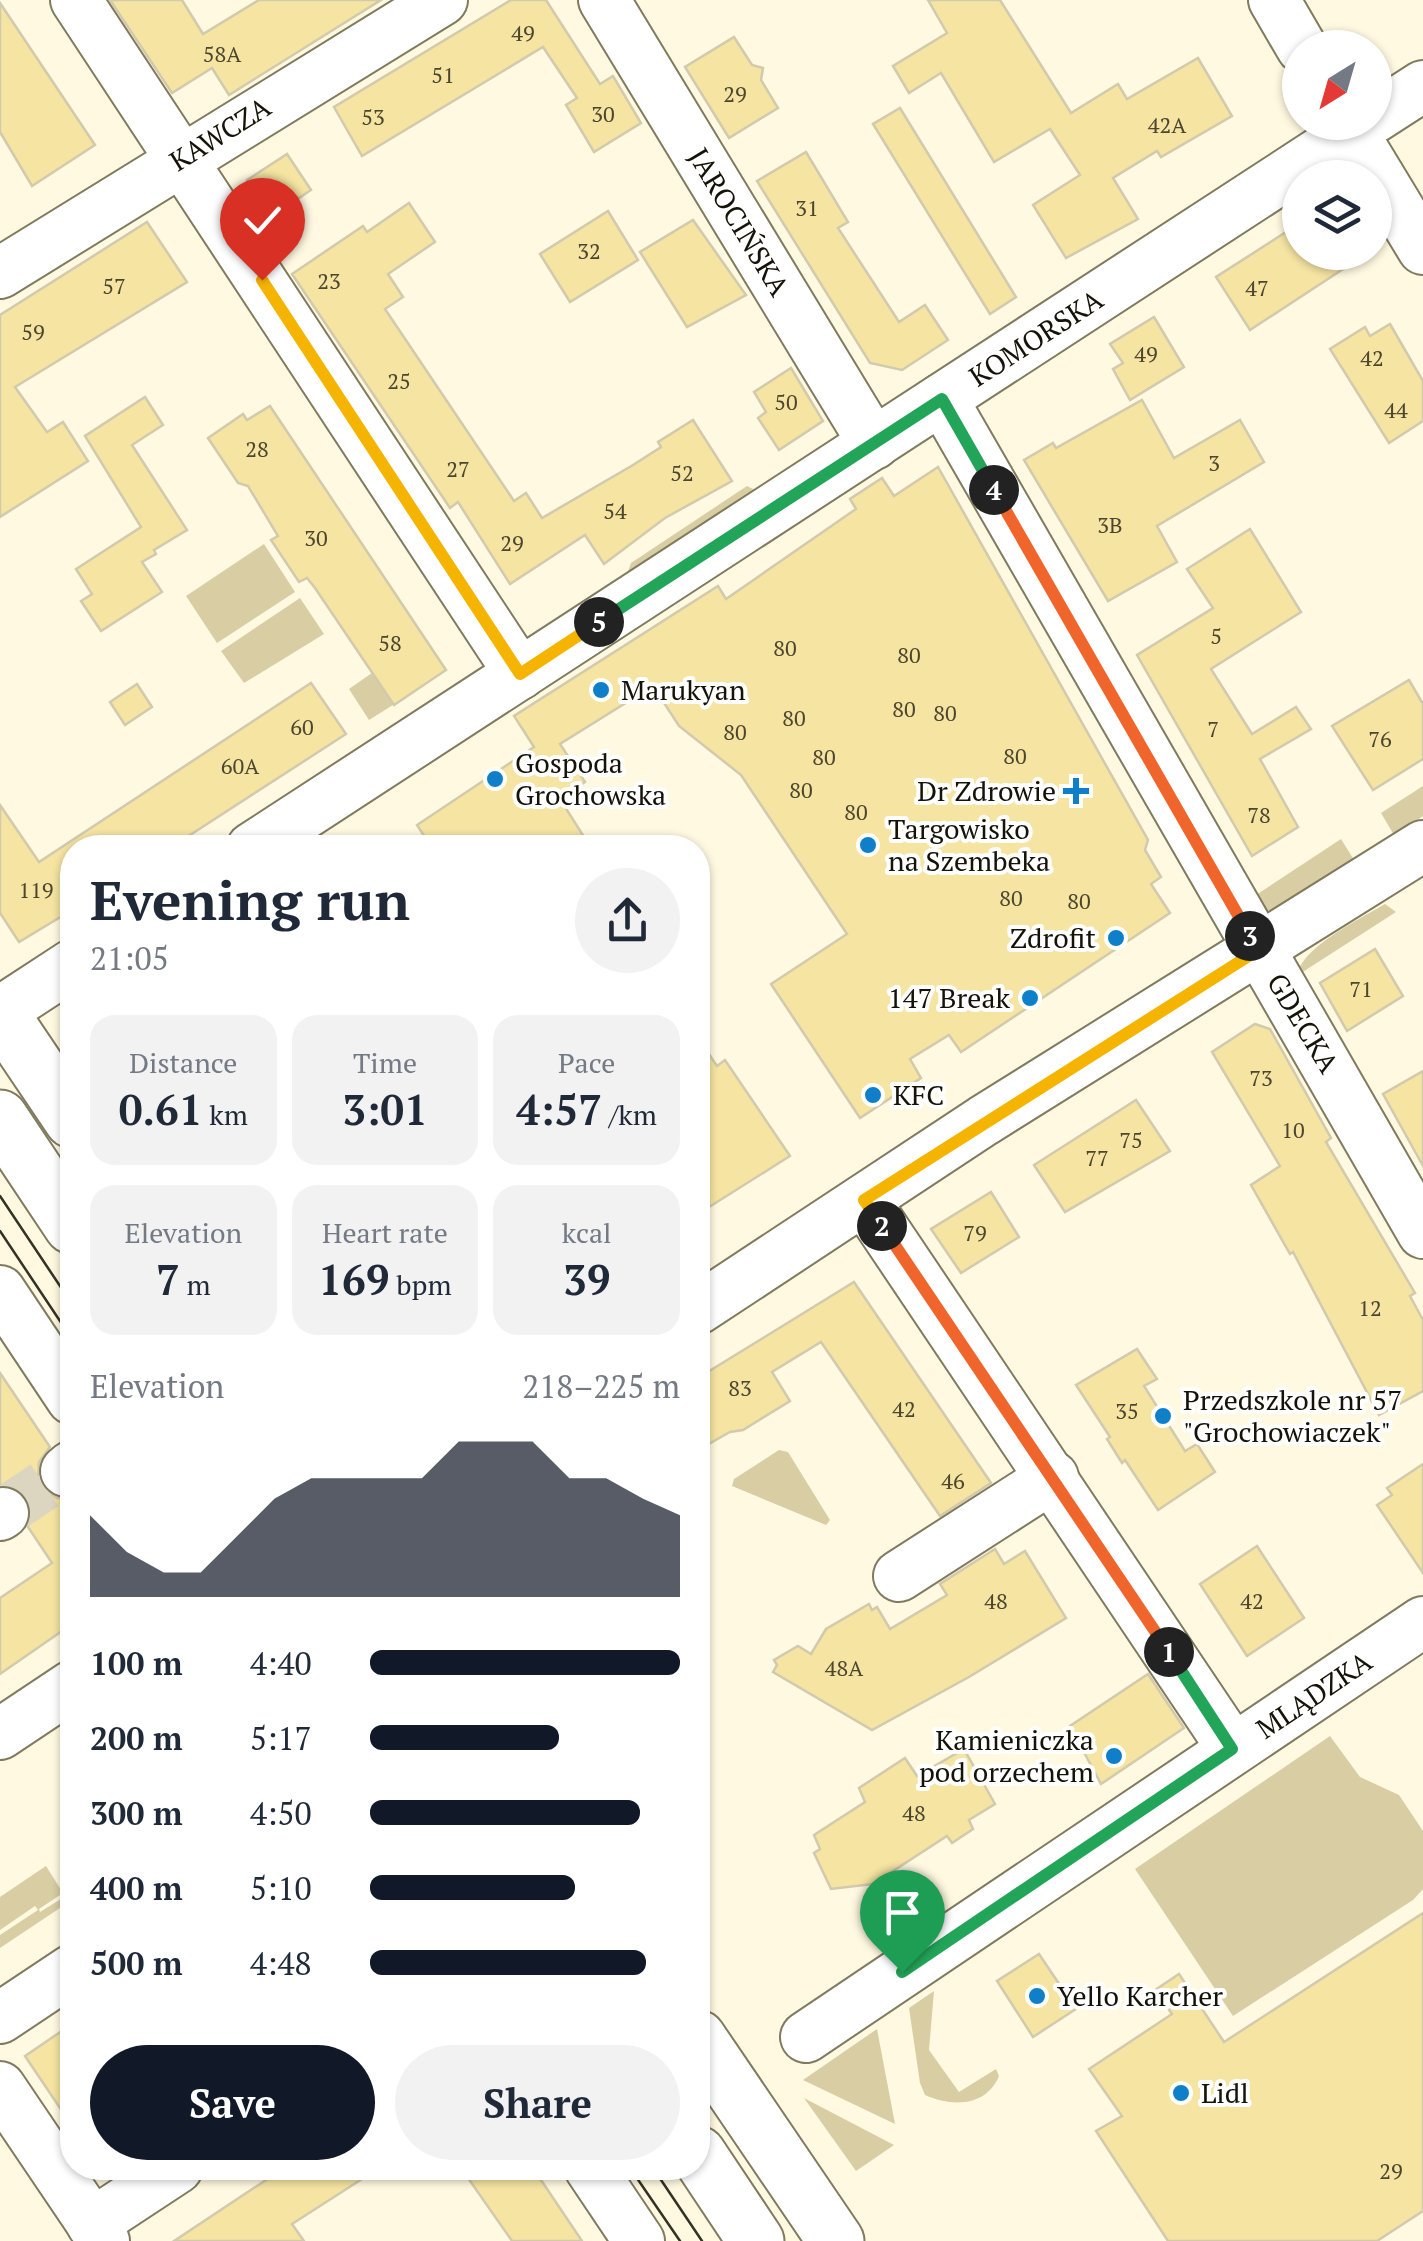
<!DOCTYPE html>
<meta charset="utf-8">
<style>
:root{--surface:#fff;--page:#f2f2f3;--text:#1f2937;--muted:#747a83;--accent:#111827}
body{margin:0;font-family:"PT Serif",serif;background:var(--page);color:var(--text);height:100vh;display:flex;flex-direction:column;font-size:38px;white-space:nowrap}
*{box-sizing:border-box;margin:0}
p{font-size:32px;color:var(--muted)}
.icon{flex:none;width:55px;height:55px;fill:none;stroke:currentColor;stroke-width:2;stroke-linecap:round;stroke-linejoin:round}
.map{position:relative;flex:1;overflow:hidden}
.sheet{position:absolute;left:60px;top:835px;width:650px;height:1345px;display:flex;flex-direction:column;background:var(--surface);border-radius:40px;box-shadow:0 2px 8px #0004}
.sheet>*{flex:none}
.needle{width:65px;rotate:217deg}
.tools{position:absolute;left:1282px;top:30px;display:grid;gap:20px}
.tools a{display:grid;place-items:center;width:110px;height:110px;border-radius:50%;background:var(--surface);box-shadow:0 2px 8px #0004;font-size:50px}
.pin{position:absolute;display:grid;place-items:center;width:85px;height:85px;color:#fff;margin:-102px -42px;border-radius:50% 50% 50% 0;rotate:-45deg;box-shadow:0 0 10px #0007}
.pin .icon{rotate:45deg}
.km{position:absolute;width:50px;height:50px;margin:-25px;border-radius:50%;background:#222;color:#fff;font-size:28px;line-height:50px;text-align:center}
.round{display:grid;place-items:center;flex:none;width:105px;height:105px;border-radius:52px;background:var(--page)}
.summary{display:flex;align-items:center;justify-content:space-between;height:170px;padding:0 30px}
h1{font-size:55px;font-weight:700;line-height:75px}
.metrics{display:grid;grid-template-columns:repeat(3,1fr);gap:15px;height:170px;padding:10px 30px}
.metrics div{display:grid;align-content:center;border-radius:25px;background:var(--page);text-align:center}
.metrics b{font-size:42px;font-weight:700}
.metrics small{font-size:28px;font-weight:400}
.metrics p{font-size:28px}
.chart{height:280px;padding:20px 30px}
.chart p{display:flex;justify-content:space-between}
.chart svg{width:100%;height:180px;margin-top:10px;fill:var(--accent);opacity:.7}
.cta{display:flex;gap:20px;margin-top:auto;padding:20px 30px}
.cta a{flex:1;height:115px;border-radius:60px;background:var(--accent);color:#fff;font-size:40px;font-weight:700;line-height:115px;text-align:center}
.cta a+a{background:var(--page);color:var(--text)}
ul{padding:0 30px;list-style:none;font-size:32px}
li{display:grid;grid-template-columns:160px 120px 1fr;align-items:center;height:75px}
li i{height:25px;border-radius:12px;background:var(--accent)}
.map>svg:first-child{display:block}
.green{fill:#d8cda3}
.building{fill:#f5e4a2;stroke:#d1caad;stroke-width:2.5}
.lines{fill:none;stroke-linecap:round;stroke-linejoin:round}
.minor-tunnel{stroke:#dcd6c0;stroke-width:50;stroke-dasharray:50 25;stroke-linecap:butt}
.minor-casing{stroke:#807a5f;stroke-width:54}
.major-casing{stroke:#807a5f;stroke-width:59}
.minor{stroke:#fff;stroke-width:50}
.major{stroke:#fff;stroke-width:55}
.tram{stroke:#343125;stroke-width:2.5}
.split-1-casing{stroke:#fff;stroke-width:20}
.split-2-casing{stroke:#fff;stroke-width:20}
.split-3-casing{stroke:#fff;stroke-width:20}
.split-4-casing{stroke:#fff;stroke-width:20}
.split-5-casing{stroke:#fff;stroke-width:20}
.split-6-casing{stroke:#fff;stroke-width:20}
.split-1{stroke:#22a559;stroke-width:12}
.split-2{stroke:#f0652b;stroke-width:12}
.split-3{stroke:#f5b400;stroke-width:12}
.split-4{stroke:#f0652b;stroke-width:12}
.split-5{stroke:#22a559;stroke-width:12}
.split-6{stroke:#f5b400;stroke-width:12}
.poi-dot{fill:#0f7fc9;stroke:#fff;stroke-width:4}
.labels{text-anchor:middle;stroke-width:8;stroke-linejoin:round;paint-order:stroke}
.number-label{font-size:22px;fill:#4d462e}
.street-label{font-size:28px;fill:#151208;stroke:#fff}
.poi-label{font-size:28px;fill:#151208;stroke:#fff;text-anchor:start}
</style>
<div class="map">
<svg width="1423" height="2241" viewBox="0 0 1423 2241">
<rect width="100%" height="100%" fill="#fff9e1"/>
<g class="green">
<path d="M747,486L761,493L625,580L631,563Z"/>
<path d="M264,544L295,592L217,643L186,596Z"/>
<path d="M300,598L324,634L244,683L221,651Z"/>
<path d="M372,673L393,705L369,720L349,689Z"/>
<path d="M1423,786V816L1394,835L1381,813Z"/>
<path d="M1341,839L1354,860L1274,910H1265L1250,899Z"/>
<path d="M1385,904L1396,912L1298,975C1299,949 1363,917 1385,904Z"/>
<path d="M779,1450L788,1452L830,1520L826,1525L732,1486L734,1479Z"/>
<path d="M1330,1736L1360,1777L1399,1795L1423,1831V1889L1413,1900L1233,2016L1135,1869Z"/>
<path d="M46,1866L63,1893L39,1909L40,1912L72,1892V1900L0,1948V1935L38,1910L35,1906L0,1930V1897Z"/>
<path d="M934,1991L929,2050L959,2092L996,2069L999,2076C986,2107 952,2107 925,2095L920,2083L909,2008Z"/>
<path d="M877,2029L895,2124L803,2080Z"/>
<path d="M804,2098L894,2145L856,2171Z"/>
</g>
<g class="building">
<path d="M110,0H182L203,34L259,0H381L229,95L212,68L172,93Z"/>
<path d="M511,0H546L600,84L613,76L641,123L594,152L566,105L577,98L543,47L362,156L334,107Z"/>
<path d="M928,0H1000L1071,113L1118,84L1127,99L1198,58L1232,116L1161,157L1157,151L1113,178L1138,219L1066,258L1033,205L1080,175L1050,129L994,162L941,73L909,93L893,66L947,33Z"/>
<path d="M0,3L95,145L32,186L0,132Z"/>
<path d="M734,37L752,65L763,68L761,80L778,108L729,138L685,67Z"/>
<path d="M900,108L1016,297L990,314L873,124Z"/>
<path d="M806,152L848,222L838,228L899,322L925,305L948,340L902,370L870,363L757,181Z"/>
<path d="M287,154L311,190L271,217L247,180Z"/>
<path d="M409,203L435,242L388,274L403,297L385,309L514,501L526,493L542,518L633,465L661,447L658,442L693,420L732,481L665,518L604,564L585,535L510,584L458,502L450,508L292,274L363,226L367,232Z"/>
<path d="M608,211L638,260L570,302L540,254Z"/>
<path d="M693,220L746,295L687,327L640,252Z"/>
<path d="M147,222L187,282L15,387L47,432L63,422L88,461L0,517V315Z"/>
<path d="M1300,223V252H1369L1250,330L1216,277Z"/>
<path d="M1154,317L1184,367L1130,400L1113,369L1123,363L1110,344Z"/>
<path d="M1390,324L1423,381V421L1389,443L1330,349L1365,327L1370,336Z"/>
<path d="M791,368L823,421L779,450L758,418L766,412L754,392Z"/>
<path d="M145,397L163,425L132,445L187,530L154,550L156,554L142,562L162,592L101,631L81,601L92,594L76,569L141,527L85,436Z"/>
<path d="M1142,400L1174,458L1240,420L1264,462L1157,526L1177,562L1108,601L1024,460L1053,443L1056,448Z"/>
<path d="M270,406L446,670L394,705L315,588L307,578L299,582L271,540L278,536L248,486L238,483L208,438L243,414L247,420Z"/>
<path d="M938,467L1148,840L1145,850L1161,877L1151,884L1170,913L961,1052L949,1035L910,1059L921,1078L860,1118L771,984L847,934L741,775L679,726L653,686L560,744L585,782L560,799L591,848H432L417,825L534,747L514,716L718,586L726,599L856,509L850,499L882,478L894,496Z"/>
<path d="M1250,529L1301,612L1211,669L1252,734L1296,707L1311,729L1260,759L1298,827L1252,856L1137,655L1213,608L1187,569Z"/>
<path d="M1409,680L1423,704V759L1373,790L1332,726Z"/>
<path d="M311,683L346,734L170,848H72V910L19,942L0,913V805L39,862Z"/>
<path d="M137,684L152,707L125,725L110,702Z"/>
<path d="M1375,949L1403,996L1347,1031L1320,983Z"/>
<path d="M1255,1024L1270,1029L1331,1138L1326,1142L1415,1293L1410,1296L1423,1320V1391L1379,1415L1293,1252L1290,1254L1251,1185L1280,1166L1212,1052Z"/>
<path d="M698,1038L717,1066L725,1060L790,1156L698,1214Z"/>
<path d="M1423,1071V1166L1383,1094Z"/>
<path d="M1136,1100L1170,1151L1065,1212L1034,1165Z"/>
<path d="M991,1192L1019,1237L961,1273L931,1229Z"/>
<path d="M854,1282L991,1483L940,1516L821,1342L772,1372L790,1401L743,1430L730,1432L698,1450V1378Z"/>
<path d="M1137,1349L1157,1379L1144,1386L1185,1451L1197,1444L1215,1472L1158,1510L1125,1460L1122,1463L1107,1439L1110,1437L1076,1385Z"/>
<path d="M0,1373L50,1447L39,1462L38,1477L43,1489L57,1498L72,1499V1624L0,1674V1598L52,1563L28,1527L32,1512L27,1498L15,1487L0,1485Z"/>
<path d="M1423,1464V1573L1377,1505L1392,1495L1387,1488Z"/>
<path d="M1257,1546L1304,1618L1247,1656L1200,1584Z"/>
<path d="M995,1549L1004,1564L1025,1551L1066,1618L969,1677L872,1730L773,1672L777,1665L774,1660L798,1646L811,1654L826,1629L869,1604L872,1610L877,1607L890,1629L947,1595L940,1584Z"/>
<path d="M1148,1674L1184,1728L1101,1784L1070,1726Z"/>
<path d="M964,1749L995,1804L969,1820L973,1829L952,1843L947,1836L873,1884L831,1889L814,1853L820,1849L814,1835L865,1802L859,1788L905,1758L917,1776Z"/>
<path d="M1423,1913V2211L1377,2241H1168L1096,2131L1122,2116L1089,2069L1172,2014L1155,1990L1179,1974L1224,2042Z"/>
<path d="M1039,1954L1076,2009L1033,2037L997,1981Z"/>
<path d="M72,2024V2126L25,2056Z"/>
<path d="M284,2168H379L292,2224L304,2241H174Z"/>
<path d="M461,2168H533L582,2241H512Z"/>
</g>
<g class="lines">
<path class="minor-tunnel" d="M3,1513L66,1471"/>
<g class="minor-casing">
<g id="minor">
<path d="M76,0L520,674"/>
<path d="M604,0L874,444"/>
<path d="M1274,0L1302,48"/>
<path d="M1375,117L1423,86"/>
<path d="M1346,122L1423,249"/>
<path d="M0,273L442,0"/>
<path d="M942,399L1423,1233"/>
<path d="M252,848L1367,122"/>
<path d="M0,1012L72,965"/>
<path d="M864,1200L1233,1749"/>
<path d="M0,1291L72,1399"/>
<path d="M698,1309L983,1121L1423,846"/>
<path d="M66,1471L72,1466"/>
<path d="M0,1515L3,1513"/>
<path d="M899,1576L1053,1477"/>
<path d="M0,1734L72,1686"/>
<path d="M0,2018L72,1970"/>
<path d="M806,2037L1423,1622"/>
<path d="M0,2087L104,2241"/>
<path d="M590,2168L639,2241"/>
<path d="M92,2224L177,2168"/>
</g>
</g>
<g class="major-casing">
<g id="major">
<path d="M0,1013L72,1120"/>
<path d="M0,1118L72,1226"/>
<path d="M698,2038L836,2241"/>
<path d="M698,2154L756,2241"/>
</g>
</g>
<use href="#minor" class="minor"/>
<use href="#major" class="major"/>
<g class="tram">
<path d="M0,1196L72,1304"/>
<path d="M0,1231L72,1339"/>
<path d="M630,2168L680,2241"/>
<path d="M653,2168L702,2241"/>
</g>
</g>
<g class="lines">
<g class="split-1-casing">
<path id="split-1" d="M902,1972L1232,1749L1169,1652"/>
</g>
<g class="split-2-casing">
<path id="split-2" d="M882,1226L1169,1652"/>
</g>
<g class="split-3-casing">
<path id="split-3" d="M882,1226L864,1200L1258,950L1250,936"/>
</g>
<g class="split-4-casing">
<path id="split-4" d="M994,490L1250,936"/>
</g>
<g class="split-5-casing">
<path id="split-5" d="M599,622L942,399L994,490"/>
</g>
<g class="split-6-casing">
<path id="split-6" d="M262,280L520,674L599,622"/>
</g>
<use href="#split-1" class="split-1"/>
<use href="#split-2" class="split-2"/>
<use href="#split-3" class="split-3"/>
<use href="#split-4" class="split-4"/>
<use href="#split-5" class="split-5"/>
<use href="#split-6" class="split-6"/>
</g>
<g class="poi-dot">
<circle cx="601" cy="690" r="10"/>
<circle cx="495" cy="779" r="10"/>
<path d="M1071 776h10v10h10v10h-10v10h-10v-10h-10v-10h10z"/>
<circle cx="868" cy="845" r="10"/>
<circle cx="1116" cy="938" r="10"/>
<circle cx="1030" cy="998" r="10"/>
<circle cx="873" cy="1095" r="10"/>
<circle cx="1163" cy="1416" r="10"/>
<circle cx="1114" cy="1756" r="10"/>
<circle cx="1037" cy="1996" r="10"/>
<circle cx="1181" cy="2093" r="10"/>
</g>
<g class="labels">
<g class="number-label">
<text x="523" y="41">49</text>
<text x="222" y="62">58A</text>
<text x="443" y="83">51</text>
<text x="735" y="102">29</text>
<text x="603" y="122">30</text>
<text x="373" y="125">53</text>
<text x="1167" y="133">42A</text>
<text x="807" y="216">31</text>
<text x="589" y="259">32</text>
<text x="329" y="289">23</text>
<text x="114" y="294">57</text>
<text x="1257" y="296">47</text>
<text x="33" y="340">59</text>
<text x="1146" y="362">49</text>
<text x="1372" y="366">42</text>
<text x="399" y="389">25</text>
<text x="786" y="410">50</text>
<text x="1396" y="418">44</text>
<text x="257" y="457">28</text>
<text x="1214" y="471">3</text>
<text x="458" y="477">27</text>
<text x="682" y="481">52</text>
<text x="615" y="519">54</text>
<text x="1110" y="533">3B</text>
<text x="316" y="546">30</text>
<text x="512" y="551">29</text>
<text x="1216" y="644">5</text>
<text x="390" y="651">58</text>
<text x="785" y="656">80</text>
<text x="909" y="663">80</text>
<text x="904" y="717">80</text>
<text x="945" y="721">80</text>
<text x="794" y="726">80</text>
<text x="302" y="735">60</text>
<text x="1213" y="737">7</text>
<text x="735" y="740">80</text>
<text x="1380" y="747">76</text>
<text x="1015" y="764">80</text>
<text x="824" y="765">80</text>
<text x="240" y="774">60A</text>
<text x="801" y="798">80</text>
<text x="856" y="820">80</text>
<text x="1259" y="823">78</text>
<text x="36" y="898">119</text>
<text x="1011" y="906">80</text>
<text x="1079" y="909">80</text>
<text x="1361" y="997">71</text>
<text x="1261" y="1086">73</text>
<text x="1293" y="1138">10</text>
<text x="1131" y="1148">75</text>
<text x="1097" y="1166">77</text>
<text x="975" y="1241">79</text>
<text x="1370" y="1316">12</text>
<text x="740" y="1396">83</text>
<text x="904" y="1417">42</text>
<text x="1127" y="1419">35</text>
<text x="953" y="1489">46</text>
<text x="996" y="1609">48</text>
<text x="1252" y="1609">42</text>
<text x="844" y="1676">48A</text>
<text x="914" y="1821">48</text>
<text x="1391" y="2179">29</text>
</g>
<g class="street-label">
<text transform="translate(220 134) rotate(-32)" y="10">KAWCZA</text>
<text transform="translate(739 222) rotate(59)" y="10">JAROCIŃSKA</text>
<text transform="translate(1036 338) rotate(-33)" y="10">KOMORSKA</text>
<text transform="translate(1303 1023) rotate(59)" y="10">GDECKA</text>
<text transform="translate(1314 1695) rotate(-34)" y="10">MLĄDZKA</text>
</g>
<g class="poi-label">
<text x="621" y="700">Marukyan</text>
<text x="515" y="773">Gospoda<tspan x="515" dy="32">Grochowska</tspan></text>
<text x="1056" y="801" text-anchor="end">Dr Zdrowie</text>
<text x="888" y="839">Targowisko<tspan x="888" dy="32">na Szembeka</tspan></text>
<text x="1096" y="948" text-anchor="end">Zdrofit</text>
<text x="1010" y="1008" text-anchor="end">147 Break</text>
<text x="893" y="1105">KFC</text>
<text x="1183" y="1410">Przedszkole nr 57<tspan x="1183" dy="32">"Grochowiaczek"</tspan></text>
<text x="1094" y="1750" text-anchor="end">Kamieniczka<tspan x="1094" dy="32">pod orzechem</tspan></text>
<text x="1057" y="2006">Yello Karcher</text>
<text x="1201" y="2103">Lidl</text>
</g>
</g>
</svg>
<div class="tools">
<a><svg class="needle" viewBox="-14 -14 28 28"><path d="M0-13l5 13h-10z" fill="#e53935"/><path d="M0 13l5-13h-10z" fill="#747a83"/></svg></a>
<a><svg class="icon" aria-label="layers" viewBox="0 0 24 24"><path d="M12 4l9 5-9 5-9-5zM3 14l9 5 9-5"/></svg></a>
</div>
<div class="pin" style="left:902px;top:1972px;background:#1e9e55"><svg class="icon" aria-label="arrive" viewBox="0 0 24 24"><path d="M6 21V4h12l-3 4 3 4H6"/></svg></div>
<div class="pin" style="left:262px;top:280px;background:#d93025"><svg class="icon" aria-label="check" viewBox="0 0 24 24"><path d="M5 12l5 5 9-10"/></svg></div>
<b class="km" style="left:1169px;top:1652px">1</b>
<b class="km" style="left:882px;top:1226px">2</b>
<b class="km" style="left:1250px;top:936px">3</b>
<b class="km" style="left:994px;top:490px">4</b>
<b class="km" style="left:599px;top:622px">5</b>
<section class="sheet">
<div class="summary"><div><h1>Evening run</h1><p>21:05</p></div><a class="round"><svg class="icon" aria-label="share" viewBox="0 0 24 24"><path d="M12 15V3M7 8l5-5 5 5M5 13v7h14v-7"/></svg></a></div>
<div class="metrics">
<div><p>Distance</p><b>0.61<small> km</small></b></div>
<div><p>Time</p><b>3:01</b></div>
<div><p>Pace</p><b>4:57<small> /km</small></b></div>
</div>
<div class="metrics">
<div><p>Elevation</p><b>7<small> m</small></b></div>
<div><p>Heart rate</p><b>169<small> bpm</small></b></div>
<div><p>kcal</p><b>39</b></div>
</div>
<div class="chart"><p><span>Elevation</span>218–225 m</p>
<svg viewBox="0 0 160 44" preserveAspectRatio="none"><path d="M0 44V24L10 33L20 38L30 38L40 29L50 20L60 15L70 15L80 15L90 15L100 6L110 6L120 6L130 15L140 15L150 20L160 24V44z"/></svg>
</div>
<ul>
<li><b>100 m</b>4:40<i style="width:100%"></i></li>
<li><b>200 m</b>5:17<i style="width:61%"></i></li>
<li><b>300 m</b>4:50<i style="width:87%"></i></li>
<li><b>400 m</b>5:10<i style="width:66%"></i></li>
<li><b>500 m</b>4:48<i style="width:89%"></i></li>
</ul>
<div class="cta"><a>Save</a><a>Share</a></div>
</section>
</div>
